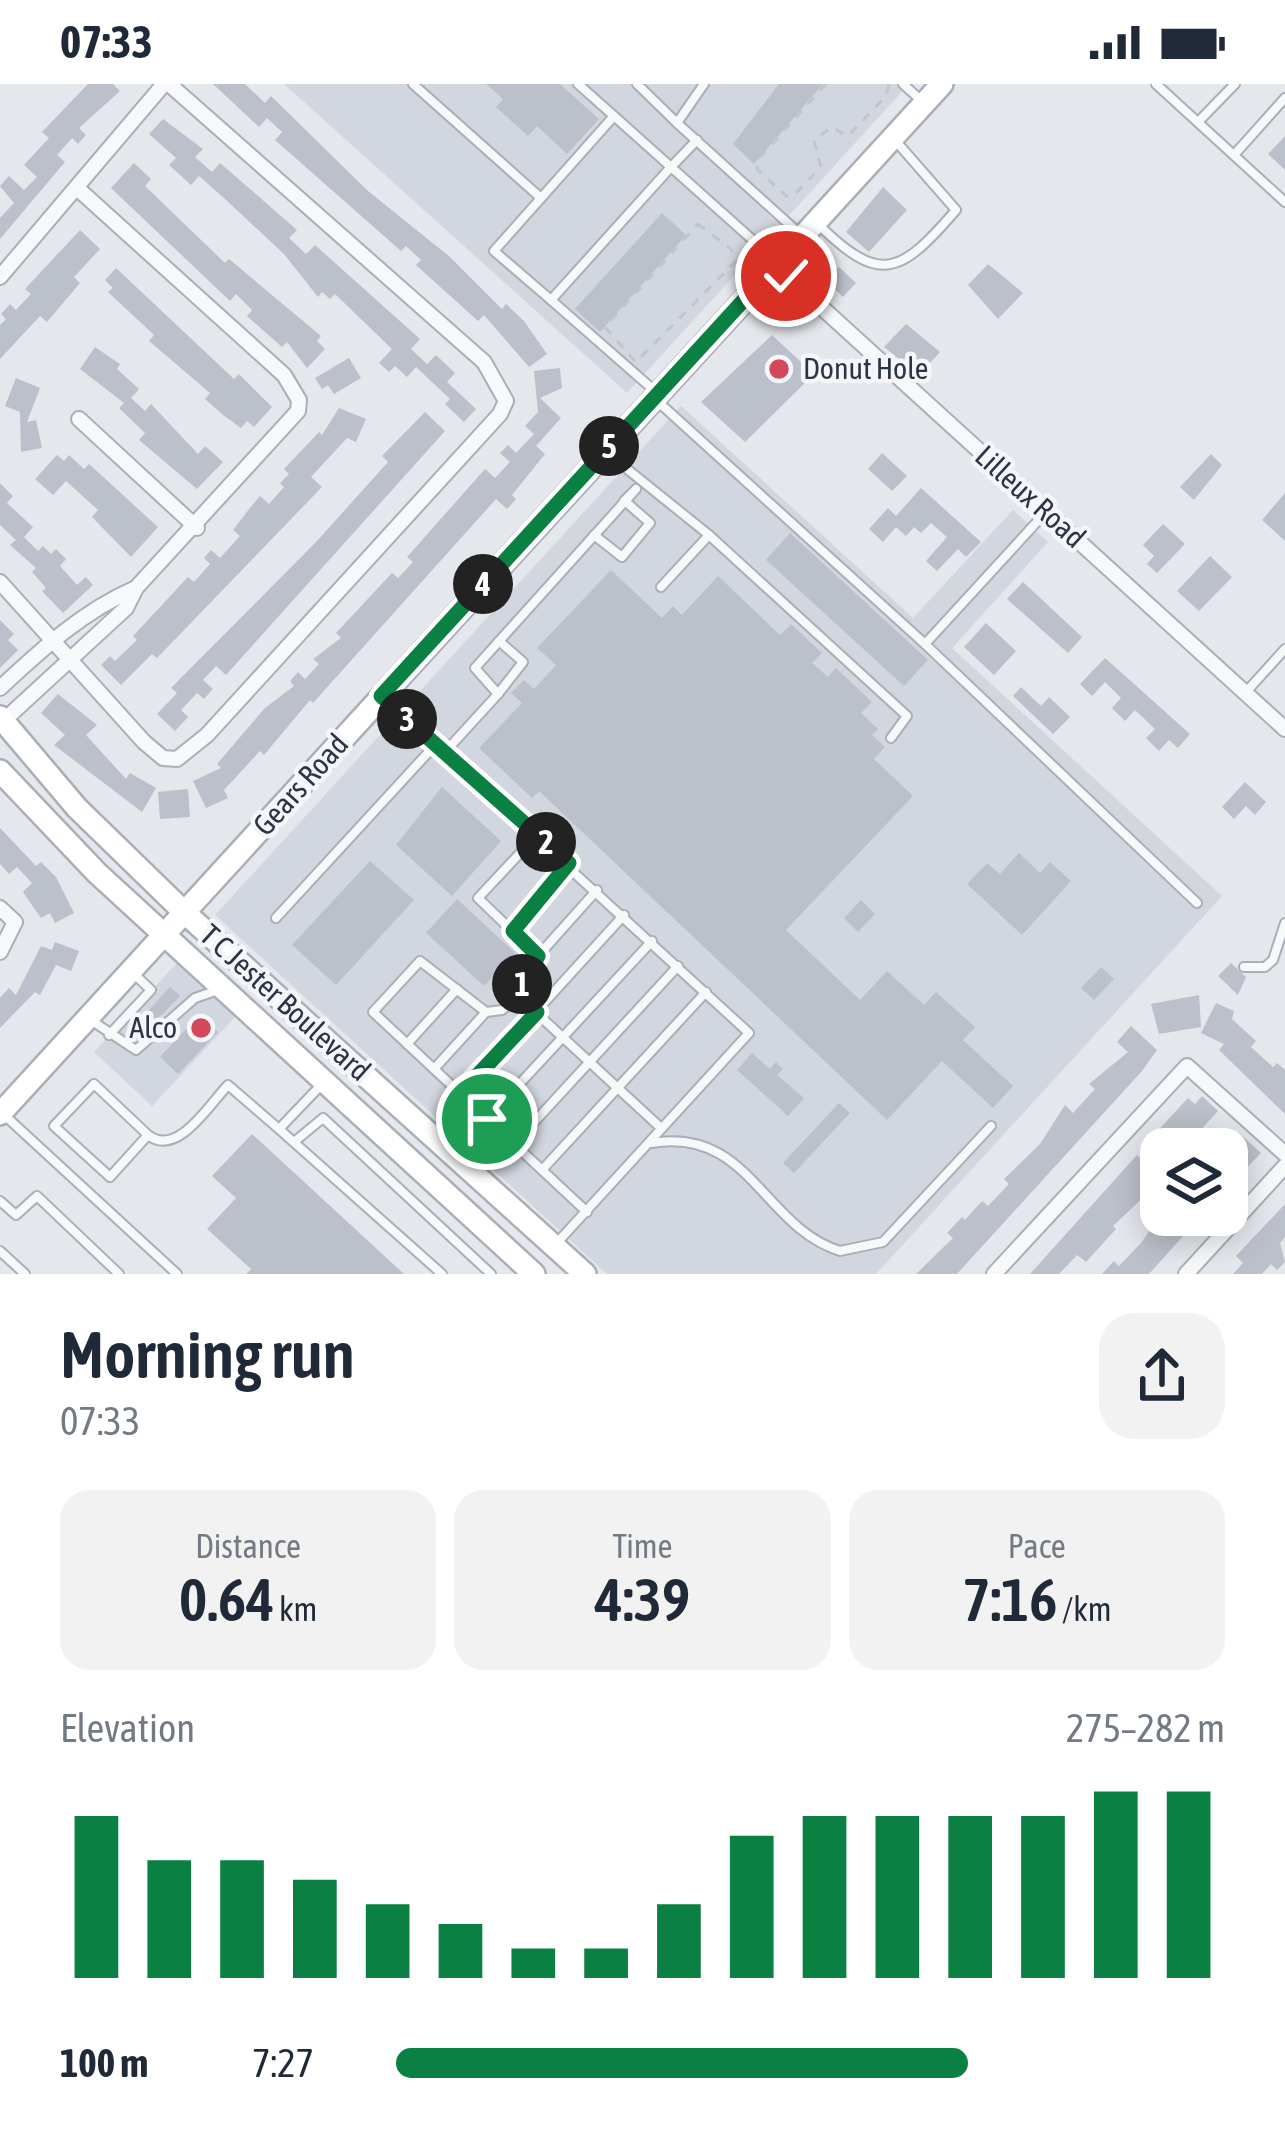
<!DOCTYPE html>
<meta charset="utf-8">
<style>
:root{--surface:#fff;--page:#f2f2f3;--text:#1f2937;--muted:#747a83;--accent:#0b8043}
body{margin:0;font-family:"Asap Condensed",sans-serif;background:var(--page);color:var(--text);height:100vh;display:flex;flex-direction:column;font-size:45px;white-space:nowrap}
*{box-sizing:border-box;margin:0}
p{font-size:39px;color:var(--muted)}
.icon{flex:none;width:66px;height:66px;fill:none;stroke:currentColor;stroke-width:2;stroke-linecap:round;stroke-linejoin:round}
.map{position:relative;height:1190px;overflow:hidden}
.details{display:flex;flex-direction:column;background:var(--surface);flex:1}
.details>*{flex:none}
.tools{position:absolute;left:1140px;top:1044px;display:grid;gap:24px}
.tools a{display:grid;place-items:center;width:108px;height:108px;border-radius:24px;background:var(--surface);box-shadow:0 6px 30px #0003;font-size:60px}
.pin{position:absolute;display:grid;place-items:center;width:102px;height:102px;color:#fff;margin:-51px;border:6px solid #fff;border-radius:50%;box-shadow:0 3px 12px #0007}
.km{position:absolute;width:60px;height:60px;margin:-30px;border-radius:50%;background:#222;color:#fff;font-size:33px;line-height:60px;text-align:center}
.round{display:grid;place-items:center;flex:none;width:126px;height:126px;border-radius:36px;background:var(--page)}
.overview{display:flex;align-items:center;justify-content:space-between;height:204px;padding:0 60px}
h1{font-size:66px;font-weight:600;line-height:90px}
.figures{display:grid;grid-template-columns:repeat(3,1fr);gap:18px;height:204px;padding:12px 60px}
.figures div{display:grid;align-content:center;border-radius:30px;background:var(--page);text-align:center}
.figures b{font-size:60px;font-weight:600}
.figures small{font-size:33px;font-weight:400}
.figures p{font-size:33px}
.chart{height:336px;padding:24px 60px}
.chart p{display:flex;justify-content:space-between}
.chart svg{width:100%;height:216px;margin-top:12px;stroke:var(--accent);stroke-width:6}
ul{padding:0 60px;list-style:none;font-size:39px}
li{display:grid;grid-template-columns:192px 144px 1fr;align-items:center;height:90px}
li i{height:30px;border-radius:15px;background:var(--accent)}
.status{display:flex;justify-content:space-between;align-items:center;height:84px;padding:0 60px;background:var(--surface);direction:ltr}
.status svg{height:33px;fill:currentColor}
.map>svg:first-child{display:block}
.built{fill:#d2d6de}
.building{fill:#bbc0ca}
.lines{fill:none;stroke-linecap:round;stroke-linejoin:round}
.lane-casing{stroke:#a9aeb7;stroke-width:12}
.street-casing{stroke:#a9aeb7;stroke-width:18}
.secondary-casing{stroke:#a9aeb7;stroke-width:26}
.path{stroke:#c2c5cb;stroke-width:3;stroke-dasharray:9 9;stroke-linecap:butt}
.lane{stroke:#f7f8fa;stroke-width:8}
.street{stroke:#f7f8fa;stroke-width:14}
.secondary{stroke:#fff;stroke-width:21}
.route-casing{stroke:#fff;stroke-width:24}
.route{stroke:#0b8043;stroke-width:15}
.poi-dot{fill:#d1495b;stroke:#f4f6f9;stroke-width:4.5}
.labels{text-anchor:middle;stroke-width:9;stroke-linejoin:round;paint-order:stroke}
.poi-label{font-size:30px;fill:#2b3445;stroke:#f4f6f9;text-anchor:start}
.street-label{font-size:30px;fill:#2b3445;stroke:#f4f6f9}
</style>
<div class="status"><b>07:33</b><svg viewBox="0 0 49 12"><path d="M0 12V9h3v3zM5 12V6h3v6zM10 12V3h3v9zM15 12V0h3v12zM26 1h20v11H26zM47 4h2v5h-2z"/></svg></div>
<div class="map">
<svg width="1285" height="1190" viewBox="0 0 1285 1190">
<rect width="100%" height="100%" fill="#e4e7ec"/>
<g class="built">
<path d="M284,0H909L627,309Z"/>
<path d="M681,322L913,534L1013,426L1048,458L952,564L1222,812L876,1190H607L215,831Z"/>
<path d="M177,879L235,933L152,1022L94,968Z"/>
</g>
<g class="building">
<path d="M88,0H113L120,7L79,44L86,51L78,60L72,54L57,71L65,78L0,155V134L14,119L0,102L9,92L24,106L37,93L24,81L49,54L42,48Z"/>
<path d="M213,0H245L265,19L271,12L368,107L450,173L502,225L506,220L524,237L547,270L529,283L484,231L478,237L416,181L421,176L406,162L401,167L275,56L282,48L267,34L259,43Z"/>
<path d="M486,0H560L599,35L567,70L537,42L528,52L496,23L503,15Z"/>
<path d="M779,0H823L754,80L733,60Z"/>
<path d="M163,35L203,65L195,73L212,88L220,79L297,146L289,154L306,170L315,161L420,255L411,265L427,280L436,271L455,289L447,298L476,325L464,338L445,320L450,315L416,283L407,293L395,282L389,288L379,279L392,265L335,210L330,215L322,208L318,213L284,170L225,115L199,92L191,101L169,81L176,74L149,50Z"/>
<path d="M1285,52V86L1268,70Z"/>
<path d="M134,79L151,95L145,102L225,179L229,175L321,252L317,257L325,265L307,284L287,258L282,263L247,232L252,226L236,210L230,217L111,104Z"/>
<path d="M883,103L907,126L869,168L846,148Z"/>
<path d="M662,129L686,151L600,248L575,225Z"/>
<path d="M80,146L100,165L74,193L80,199L47,238L40,232L0,275V241L6,235L1,230L10,220L16,226L31,210L25,205Z"/>
<path d="M988,180L1023,209L998,235L968,201Z"/>
<path d="M839,183L856,199L843,213L826,197Z"/>
<path d="M116,184L234,295L239,290L272,323L254,343L247,337L241,344L223,331L205,315L210,309L149,257L154,251L108,208L113,204L105,196Z"/>
<path d="M906,240L940,268L919,291L884,263Z"/>
<path d="M772,251L814,290L745,358L701,318Z"/>
<path d="M95,263L120,280L117,285L139,305L131,314L145,327L151,320L198,370L205,362L223,378L197,405L139,356L145,349L119,324L124,319L80,285Z"/>
<path d="M349,274L361,294L334,310L328,301L322,305L315,294Z"/>
<path d="M560,284L562,304L540,314L561,334L536,362L545,370L512,411L516,415L507,425L496,415L313,619L310,616L264,671L260,667L224,706L228,714L206,724L193,697L221,684L217,680L265,624L294,602L290,597L298,588L305,595L319,580L313,575L341,554L336,549L392,489L398,494L413,478L407,473L485,385L495,394L510,378L500,369L508,361L516,369L534,350L525,342L538,328L534,287Z"/>
<path d="M16,294L40,304L27,338L36,336L42,364L21,368L20,328L5,322Z"/>
<path d="M339,324L366,335L356,358L347,354L311,393L322,403L157,574L152,570L121,601L101,581L110,572L115,577L137,556L133,552L188,493L194,498L210,480L204,474L211,466L220,474L240,452L233,446L250,424L260,412L269,420L284,403L280,399L289,390L284,385L319,348L322,351Z"/>
<path d="M425,328L445,347L226,591L216,582L203,596L213,605L204,615L197,609L181,626L188,633L175,647L157,630L177,609L171,604L317,457L388,378L382,372Z"/>
<path d="M882,369L907,392L892,407L868,385Z"/>
<path d="M1211,370L1222,381L1194,416L1180,403Z"/>
<path d="M57,371L64,377L69,371L84,385L89,380L158,443L131,473L92,433L98,426L66,397L53,411L35,395Z"/>
<path d="M0,399L13,412L7,419L33,443L24,453L38,467L43,462L51,470L56,465L66,475L60,482L77,501L86,493L93,501L63,529L42,507L46,504L32,488L36,484L10,461L16,456L0,441Z"/>
<path d="M921,404L981,458L966,473L958,465L937,487L926,477L947,453L931,439L921,449L914,443L906,452L896,443L883,458L869,445L888,424L896,432Z"/>
<path d="M1285,409V457L1262,436Z"/>
<path d="M1163,440L1185,460L1157,489L1147,480L1154,472L1143,461Z"/>
<path d="M790,449L928,576L904,602L766,476Z"/>
<path d="M1210,472L1232,493L1199,527L1177,507Z"/>
<path d="M611,486L662,534L673,522L682,531L718,492L780,551L791,540L822,569L812,579L828,593L836,584L872,618L861,629L878,645L872,651L885,663L874,675L913,712L786,846L860,916L887,887L924,921L936,908L975,943L963,956L1013,1002L993,1024L942,977L887,1036L539,707L532,714L479,664L522,619L511,609L524,596L534,605L556,581L537,564Z"/>
<path d="M1023,498L1082,553L1068,569L1007,515Z"/>
<path d="M0,536L14,550L8,556L18,566L0,584Z"/>
<path d="M986,539L1016,567L994,591L964,563Z"/>
<path d="M1105,574L1190,650L1178,664L1169,656L1159,667L1146,654L1155,645L1135,626L1125,637L1112,624L1121,614L1105,598L1092,612L1080,600Z"/>
<path d="M1021,603L1041,622L1049,613L1070,633L1053,650L1013,612Z"/>
<path d="M58,610L97,641L86,651L126,695L130,689L156,704L142,728L54,661L65,651L41,629Z"/>
<path d="M1245,698L1266,718L1255,731L1246,722L1234,735L1222,723Z"/>
<path d="M442,703L501,757L452,812L396,761Z"/>
<path d="M188,705L190,733L160,735L158,708Z"/>
<path d="M0,744L36,782L41,778L56,793L74,829L55,839L50,829L41,834L23,808L32,799L17,783L9,790L0,780Z"/>
<path d="M1019,769L1040,789L1050,778L1071,797L1022,851L967,800L987,779L1000,790Z"/>
<path d="M370,777L414,816L336,901L292,861Z"/>
<path d="M457,815L515,869L484,902L426,849Z"/>
<path d="M861,816L875,830L858,848L844,834Z"/>
<path d="M55,858L79,867L71,887L56,881L40,911L35,908L0,944V914L9,904L16,911L41,862L52,866Z"/>
<path d="M1231,879L1246,893L1238,911L1218,892Z"/>
<path d="M1101,883L1114,895L1094,916L1081,904Z"/>
<path d="M170,903L180,912L147,946L138,938Z"/>
<path d="M1199,911L1201,943L1159,950L1151,920Z"/>
<path d="M1216,919L1234,927L1232,935L1256,957L1251,963L1273,983L1277,979L1285,986V1030L1219,966L1224,960L1201,949Z"/>
<path d="M199,931L218,948L178,990L160,973Z"/>
<path d="M1131,942L1157,966L1142,987L957,1190H916L953,1154L947,1149L962,1133L965,1136L982,1117L988,1122L1009,1100L1004,1095L1040,1060L1065,1021L1073,1029L1095,1005L1089,1000L1128,968L1117,958Z"/>
<path d="M752,969L770,985L776,978L783,985L777,991L804,1014L788,1032L737,986Z"/>
<path d="M1202,1012L1218,1027L1183,1065H1161V1090L1150,1107L1113,1142L1116,1145L1086,1178L1077,1171L1059,1190H1030L1137,1071L1143,1077L1157,1062L1150,1055L1188,1014L1195,1020Z"/>
<path d="M839,1019L850,1029L794,1089L783,1079Z"/>
<path d="M1238,1048L1261,1069L1227,1104V1060Z"/>
<path d="M252,1050L404,1190H246L251,1185L207,1145L236,1114L212,1092Z"/>
<path d="M1285,1120V1153L1280,1159L1285,1178L1277,1186L1271,1180L1262,1190H1233L1243,1179L1236,1172Z"/>
<path d="M1146,1131H1202L1149,1190H1102L1114,1177L1119,1182L1141,1159L1155,1139Z"/>
</g>
<g class="lines">
<g class="lane-casing">
<g id="lane">
<path d="M413,0L541,114"/>
<path d="M578,0L614,32"/>
<path d="M637,0L677,39"/>
<path d="M704,0L677,39L801,151"/>
<path d="M903,0L923,18"/>
<path d="M1156,0L1285,118"/>
<path d="M1198,38L1235,0"/>
<path d="M1234,71L1285,14"/>
<path d="M816,138C880,202 900,191 956,126L894,55"/>
<path d="M551,216L494,167L614,32L671,83L697,56"/>
<path d="M656,308L551,216L671,83L775,176"/>
<path d="M655,315L925,560"/>
<path d="M606,368L709,451L907,632L891,654"/>
<path d="M1046,428L925,560L1197,819"/>
<path d="M594,451L622,473L650,439L626,418"/>
<path d="M661,503L709,451"/>
<path d="M1246,608L1285,565"/>
<path d="M498,610L523,578L499,557"/>
<path d="M383,614L749,949L555,1161"/>
<path d="M445,668L498,610L475,584L636,405L624,417"/>
<path d="M276,834L436,660"/>
<path d="M513,847L569,779"/>
<path d="M538,872L478,814L538,750"/>
<path d="M1244,883H1265L1273,876L1285,839"/>
<path d="M518,912L661,1044"/>
<path d="M486,928L420,877L373,928L587,1128"/>
<path d="M89,935L136,966L195,914L221,905"/>
<path d="M109,951L151,906L132,888"/>
<path d="M407,960L457,905"/>
<path d="M434,985L486,928L502,926L518,912L538,872L597,806"/>
<path d="M324,998L279,1045L442,1190"/>
<path d="M461,1010L624,831"/>
<path d="M1,1028L177,1190"/>
<path d="M487,1035L652,857"/>
<path d="M148,1051L110,1093L54,1042L94,1000L148,1051C177,1074 209,1021 228,1001L279,1045"/>
<path d="M294,1058L323,1034L491,1190"/>
<path d="M651,1059C749,1042 763,1143 840,1167L883,1158L991,1042"/>
<path d="M514,1060L678,882"/>
<path d="M542,1086L706,908"/>
<path d="M0,1117L16,1131L37,1112L119,1190"/>
<path d="M0,1167L25,1190"/>
</g>
</g>
<g class="street-casing">
<g id="street">
<path d="M775,181L1285,645"/>
<path d="M0,193L164,0"/>
<path d="M79,335L197,444"/>
<path d="M0,498L144,658L163,674L177,675L207,651L500,330L506,317L484,278L169,0"/>
<path d="M0,604C42,565 83,527 136,504"/>
<path d="M0,640L126,524L136,504L298,327L299,316L284,291L77,104"/>
<path d="M0,824L15,838L0,868"/>
<path d="M994,1190L1187,982L1285,1070"/>
<path d="M1186,1190L1285,1082"/>
</g>
</g>
<g class="secondary-casing">
<g id="secondary">
<path d="M0,633L77,724L185,829L585,1190"/>
<path d="M0,687L97,789L534,1190"/>
<path d="M0,1030L942,0"/>
</g>
</g>
<g class="path">
<path d="M826,0L758,76L757,85L786,112H793L821,83L814,57L831,43L848,52L886,12L889,0"/>
<path d="M698,140L731,165L736,177L636,278L605,243Z"/>
</g>
<use href="#lane" class="lane"/>
<use href="#street" class="street"/>
<use href="#secondary" class="secondary"/>
</g>
<g class="lines">
<g class="route-casing">
<path id="route" d="M487,1035L460,1010L537,928L518,912L538,872L513,847L569,779L381,612L775,182L786,192"/>
</g>
<use href="#route" class="route"/>
</g>
<g class="poi-dot">
<circle cx="779" cy="285" r="12"/>
<circle cx="201" cy="944" r="12"/>
</g>
<g class="labels">
<g class="poi-label">
<text x="803" y="295">Donut Hole</text>
<text x="177" y="954" text-anchor="end">Alco</text>
</g>
<g class="street-label">
<text transform="translate(1030 413) rotate(42)" y="10">Lilleux Road</text>
<text transform="translate(301 701) rotate(-48)" y="10">Gears Road</text>
<text transform="translate(285 919) rotate(42)" y="10">T C Jester Boulevard</text>
</g>
</g>
</svg>
<div class="tools">
<a><svg class="icon" aria-label="layers" viewBox="0 0 24 24"><path d="M12 4l9 5-9 5-9-5zM3 14l9 5 9-5"/></svg></a>
</div>
<div class="pin" style="left:487px;top:1035px;background:#1e9e55"><svg class="icon" aria-label="arrive" viewBox="0 0 24 24"><path d="M6 21V4h12l-3 4 3 4H6"/></svg></div>
<div class="pin" style="left:786px;top:192px;background:#d93025"><svg class="icon" aria-label="check" viewBox="0 0 24 24"><path d="M5 12l5 5 9-10"/></svg></div>
<b class="km" style="left:522px;top:900px">1</b>
<b class="km" style="left:546px;top:758px">2</b>
<b class="km" style="left:407px;top:635px">3</b>
<b class="km" style="left:483px;top:500px">4</b>
<b class="km" style="left:609px;top:362px">5</b>
</div>
<section class="details">
<div class="overview"><div><h1>Morning run</h1><p>07:33</p></div><a class="round"><svg class="icon" aria-label="share" viewBox="0 0 24 24"><path d="M12 15V3M7 8l5-5 5 5M5 13v7h14v-7"/></svg></a></div>
<div class="figures">
<div><p>Distance</p><b>0.64<small> km</small></b></div>
<div><p>Time</p><b>4:39</b></div>
<div><p>Pace</p><b>7:16<small> /km</small></b></div>
</div>
<div class="chart"><p><span>Elevation</span>275–282 m</p>
<svg viewBox="0 0 160 44" preserveAspectRatio="none"><path d="M5 44V11M15 44V20M25 44V20M35 44V24M45 44V29M55 44V33M65 44V38M75 44V38M85 44V29M95 44V15M105 44V11M115 44V11M125 44V11M135 44V11M145 44V6M155 44V6"/></svg>
</div>
<ul>
<li><b>100 m</b>7:27<i style="width:69%"></i></li>
</ul>
</section>
